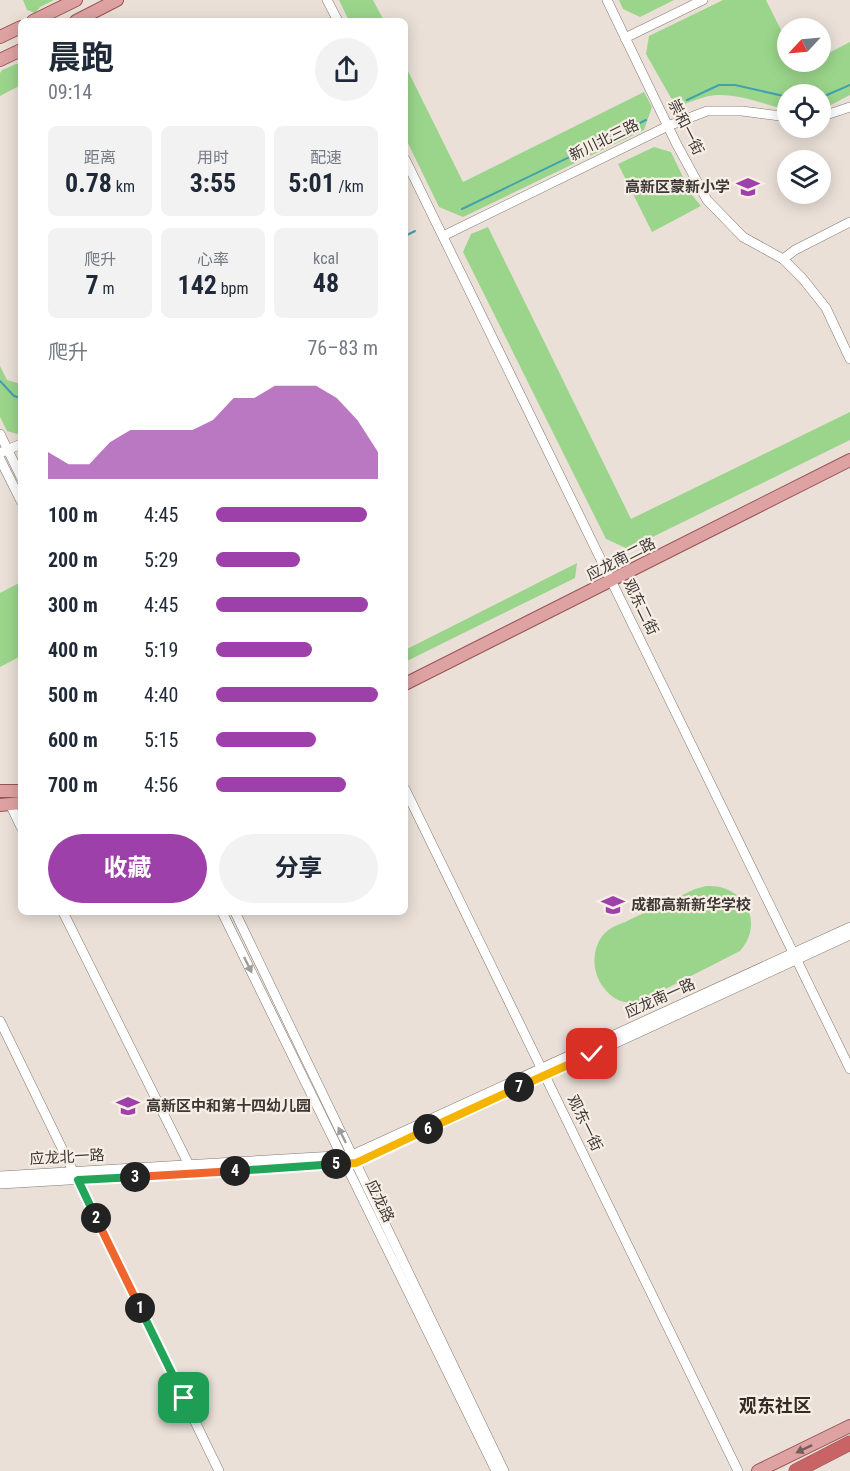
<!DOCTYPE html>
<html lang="zh">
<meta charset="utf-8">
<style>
:root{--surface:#fff;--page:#f2f2f3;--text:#1f2937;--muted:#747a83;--accent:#9e40a9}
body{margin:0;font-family:"Roboto Condensed","Noto Sans SC",sans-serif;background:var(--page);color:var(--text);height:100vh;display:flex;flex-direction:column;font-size:22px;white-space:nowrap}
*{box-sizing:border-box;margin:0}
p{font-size:20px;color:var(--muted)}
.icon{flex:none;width:33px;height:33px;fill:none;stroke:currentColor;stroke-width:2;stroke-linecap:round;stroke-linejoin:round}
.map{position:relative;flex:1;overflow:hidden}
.details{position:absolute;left:18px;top:18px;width:390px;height:897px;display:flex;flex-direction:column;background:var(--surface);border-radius:9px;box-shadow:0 3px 15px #0003}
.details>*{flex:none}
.needle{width:39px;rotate:244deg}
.fabs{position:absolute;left:777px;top:18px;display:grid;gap:12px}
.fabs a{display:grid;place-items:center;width:54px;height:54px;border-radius:50%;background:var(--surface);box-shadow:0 3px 15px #0003;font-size:30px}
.pin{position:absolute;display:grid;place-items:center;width:51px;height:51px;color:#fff;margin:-26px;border-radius:12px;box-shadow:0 3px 9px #0006}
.km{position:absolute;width:30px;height:30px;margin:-15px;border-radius:50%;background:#222;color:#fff;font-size:16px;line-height:30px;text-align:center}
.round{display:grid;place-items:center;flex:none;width:63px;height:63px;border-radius:32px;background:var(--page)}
.headline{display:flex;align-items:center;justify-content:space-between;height:102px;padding:0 30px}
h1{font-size:33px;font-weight:700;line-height:45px}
.figures{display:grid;grid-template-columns:repeat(3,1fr);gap:9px;height:102px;padding:6px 30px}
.figures div{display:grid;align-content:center;border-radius:9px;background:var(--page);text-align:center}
.figures b{font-size:26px;font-weight:700}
.figures small{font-size:16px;font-weight:400}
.figures p{font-size:16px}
.chart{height:168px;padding:12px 30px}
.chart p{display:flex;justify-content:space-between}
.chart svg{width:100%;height:108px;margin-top:6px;fill:var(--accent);opacity:.7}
.action{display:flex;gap:12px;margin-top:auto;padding:12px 30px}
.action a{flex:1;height:69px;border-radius:36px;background:var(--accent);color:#fff;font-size:24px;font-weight:700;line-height:69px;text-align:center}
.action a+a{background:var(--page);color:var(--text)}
ul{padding:0 30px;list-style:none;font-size:20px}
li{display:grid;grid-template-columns:96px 72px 1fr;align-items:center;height:45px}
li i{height:15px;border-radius:8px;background:var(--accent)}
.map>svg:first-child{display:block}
.green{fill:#9bd58b}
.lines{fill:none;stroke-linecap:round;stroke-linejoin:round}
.stream{stroke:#41a2ae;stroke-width:2}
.minor-casing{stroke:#827971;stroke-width:10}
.major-casing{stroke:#985555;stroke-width:14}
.highway-casing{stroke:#985555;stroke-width:15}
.minor{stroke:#fff;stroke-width:9}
.major{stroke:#dfa2a3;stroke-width:12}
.highway{stroke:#c96466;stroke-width:14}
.oneway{fill:#9e9c9a}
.oneway2{fill:#755d5c}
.split-1-casing{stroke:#fff;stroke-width:12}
.split-2-casing{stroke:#fff;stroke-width:12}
.split-3-casing{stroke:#fff;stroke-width:12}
.split-4-casing{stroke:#fff;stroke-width:12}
.split-5-casing{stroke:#fff;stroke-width:12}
.split-6-casing{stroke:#fff;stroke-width:12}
.split-7-casing{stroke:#fff;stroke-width:12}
.split-8-casing{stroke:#fff;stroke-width:12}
.split-1{stroke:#22a559;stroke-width:8}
.split-2{stroke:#f0652b;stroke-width:8}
.split-3{stroke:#22a559;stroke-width:8}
.split-4{stroke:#f0652b;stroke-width:8}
.split-5{stroke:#22a559;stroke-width:8}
.split-6{stroke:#f5b400;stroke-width:8}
.split-7{stroke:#f5b400;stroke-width:8}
.split-8{stroke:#f5b400;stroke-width:8}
.labels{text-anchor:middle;stroke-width:4.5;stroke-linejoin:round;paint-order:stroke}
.street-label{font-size:15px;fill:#3c3835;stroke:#f7eee5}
.poi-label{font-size:15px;font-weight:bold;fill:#3c3835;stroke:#f7eee5;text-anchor:start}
.quarter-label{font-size:18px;font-weight:bold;fill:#332b25;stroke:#f7eee5}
</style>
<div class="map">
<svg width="850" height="1471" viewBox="0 0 850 1471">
<rect width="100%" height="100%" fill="#eae0d8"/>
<g class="green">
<path d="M23,0H54L40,7L35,13L27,10Z"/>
<path d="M339,0H373L384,21H349Z"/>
<path d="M619,0H674L640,17L623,9Z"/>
<path d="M723,0H766L787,42L788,62L807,64L820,62L821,57L850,42V95L827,107L821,108L820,94H788L787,110C763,104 730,90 705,97C697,99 690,102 682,105L671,98L646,54L649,36Z"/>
<path d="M21,62V85L0,96V73L2,70Z"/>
<path d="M405,65L463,182L644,92L652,107L644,130L463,217L439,207L405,137Z"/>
<path d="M654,147L671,152L691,194L701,206L652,232L618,164Z"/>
<path d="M488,227L631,519L850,412V440L628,549L606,539L463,252L471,234Z"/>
<path d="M0,366L7,380L21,384V435L7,431L0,417Z"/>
<path d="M577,563L575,578L405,662V650Z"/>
<path d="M21,582V656L0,667V593Z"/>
<path d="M706,886C710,886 716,886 720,887C751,895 761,928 740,951L640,1002C624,1004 614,1001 604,988C591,972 591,946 606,932C612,926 624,923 631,919C653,909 674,899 695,889Z"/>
</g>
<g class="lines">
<g class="stream">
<path d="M820,98L850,85"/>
<path d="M687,100L719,85H735L788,97"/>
<path d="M462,209L646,120"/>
<path d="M405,236L415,231"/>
<path d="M0,381L14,396L21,398"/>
</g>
<g class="minor-casing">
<g id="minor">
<path d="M327,0L338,21"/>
<path d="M607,0L676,143L707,200L743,237L783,259L803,279L826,308L850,359"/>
<path d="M625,38L703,0"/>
<path d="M820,117L850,107"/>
<path d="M405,159L850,1069"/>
<path d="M443,236L668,126L707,111H742L788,117"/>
<path d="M783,259L795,250L850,222"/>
<path d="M0,434L21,477"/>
<path d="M0,453L21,444"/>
<path d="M0,459L21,501"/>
<path d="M405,789L738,1471"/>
<path d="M10,804L21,827"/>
<path d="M63,912L189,1165"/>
<path d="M222,912L496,1471"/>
<path d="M235,912L504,1471"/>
<path d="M0,1021L219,1471"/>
<path d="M0,1176L352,1155L850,927"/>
<path d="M0,1184L356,1163L850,935"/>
</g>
</g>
<g class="major-casing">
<g id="major">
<path d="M33,21L76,0"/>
<path d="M76,21L117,0"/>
<path d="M0,37L21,27"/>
<path d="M0,60L21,50"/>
<path d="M405,684L850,460"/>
<path d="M0,791H21"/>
<path d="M0,805L21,803"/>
<path d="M758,1471L850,1426"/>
</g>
</g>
<g class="highway-casing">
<path id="highway" d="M796,1471L850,1443"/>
</g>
<use href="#minor" class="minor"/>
<use href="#major" class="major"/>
<use href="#highway" class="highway"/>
</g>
<defs><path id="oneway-solid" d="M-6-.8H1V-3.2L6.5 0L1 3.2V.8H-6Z" transform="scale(1.5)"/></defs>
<g class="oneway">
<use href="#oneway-solid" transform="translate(248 965) rotate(64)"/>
<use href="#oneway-solid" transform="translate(342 1135) rotate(-116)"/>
</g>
<use class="oneway2" href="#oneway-solid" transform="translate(804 1449) rotate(154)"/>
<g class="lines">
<g class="split-1-casing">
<path id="split-1" d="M140,1308L184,1398"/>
</g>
<g class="split-2-casing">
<path id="split-2" d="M96,1218L140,1308"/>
</g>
<g class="split-3-casing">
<path id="split-3" d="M96,1218L78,1180L135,1177"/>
</g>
<g class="split-4-casing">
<path id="split-4" d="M135,1177L235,1171"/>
</g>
<g class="split-5-casing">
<path id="split-5" d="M235,1171L336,1164"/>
</g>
<g class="split-6-casing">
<path id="split-6" d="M336,1164L356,1163L428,1129"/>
</g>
<g class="split-7-casing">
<path id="split-7" d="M428,1129L519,1087"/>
</g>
<g class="split-8-casing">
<path id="split-8" d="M519,1087L592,1054"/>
</g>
<use href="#split-1" class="split-1"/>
<use href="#split-2" class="split-2"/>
<use href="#split-3" class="split-3"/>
<use href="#split-4" class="split-4"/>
<use href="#split-5" class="split-5"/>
<use href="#split-6" class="split-6"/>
<use href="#split-7" class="split-7"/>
<use href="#split-8" class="split-8"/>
</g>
<defs>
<g id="school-bare" transform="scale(1.8)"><path d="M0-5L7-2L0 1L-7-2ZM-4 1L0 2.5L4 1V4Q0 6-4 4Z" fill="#9e40a9" stroke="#f7eee5" stroke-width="2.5" paint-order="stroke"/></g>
</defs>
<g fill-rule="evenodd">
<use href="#school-bare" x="748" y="187"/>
<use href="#school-bare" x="613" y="905"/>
<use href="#school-bare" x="128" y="1106"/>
</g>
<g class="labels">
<g class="street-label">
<text transform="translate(686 127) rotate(63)" y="5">崇和一街</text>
<text transform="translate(604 140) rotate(-26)" y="5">新川北三路</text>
<text transform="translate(621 559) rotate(-27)" y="5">应龙南二路</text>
<text transform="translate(641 607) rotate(64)" y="5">观东二街</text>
<text transform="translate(660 998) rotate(-24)" y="5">应龙南一路</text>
<text transform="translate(585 1123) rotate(64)" y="5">观东一街</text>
<text transform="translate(67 1157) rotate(-3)" y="5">应龙北一路</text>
<text transform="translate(380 1201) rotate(64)" y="5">应龙路</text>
</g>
<g class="poi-label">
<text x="730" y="192" text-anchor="end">高新区蒙新小学</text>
<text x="631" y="910">成都高新新华学校</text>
<text x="146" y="1111">高新区中和第十四幼儿园</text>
</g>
<g class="quarter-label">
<text x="775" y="1412">观东社区</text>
</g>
</g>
</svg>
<div class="fabs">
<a><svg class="needle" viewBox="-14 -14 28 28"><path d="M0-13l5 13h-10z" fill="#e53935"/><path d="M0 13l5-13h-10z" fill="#747a83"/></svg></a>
<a><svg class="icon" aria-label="locate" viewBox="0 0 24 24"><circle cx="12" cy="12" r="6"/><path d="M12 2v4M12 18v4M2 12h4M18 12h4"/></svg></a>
<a><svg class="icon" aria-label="layers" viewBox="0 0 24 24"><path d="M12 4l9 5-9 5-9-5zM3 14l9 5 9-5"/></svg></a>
</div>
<div class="pin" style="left:184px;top:1398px;background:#1e9e55"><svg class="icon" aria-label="arrive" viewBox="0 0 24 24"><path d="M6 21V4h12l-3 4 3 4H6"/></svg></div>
<div class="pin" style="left:592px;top:1054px;background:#d93025"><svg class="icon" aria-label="check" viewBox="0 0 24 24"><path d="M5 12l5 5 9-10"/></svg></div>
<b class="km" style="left:140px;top:1308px">1</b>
<b class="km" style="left:96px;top:1218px">2</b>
<b class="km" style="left:135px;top:1177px">3</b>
<b class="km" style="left:235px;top:1171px">4</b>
<b class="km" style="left:336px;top:1164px">5</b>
<b class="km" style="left:428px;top:1129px">6</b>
<b class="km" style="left:519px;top:1087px">7</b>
<section class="details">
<div class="headline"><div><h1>晨跑</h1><p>09:14</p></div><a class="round"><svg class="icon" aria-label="share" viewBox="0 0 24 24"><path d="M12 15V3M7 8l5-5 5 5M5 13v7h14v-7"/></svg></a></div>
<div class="figures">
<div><p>距离</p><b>0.78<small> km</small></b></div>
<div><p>用时</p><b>3:55</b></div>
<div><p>配速</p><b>5:01<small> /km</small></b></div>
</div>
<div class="figures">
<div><p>爬升</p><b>7<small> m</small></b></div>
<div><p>心率</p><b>142<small> bpm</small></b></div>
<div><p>kcal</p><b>48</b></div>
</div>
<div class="chart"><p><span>爬升</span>76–83 m</p>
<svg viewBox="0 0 160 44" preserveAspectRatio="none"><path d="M0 44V33L10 38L20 38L30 29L40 24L50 24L60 24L70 24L80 20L90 11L100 11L110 6L120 6L130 6L140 11L150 20L160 33V44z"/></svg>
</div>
<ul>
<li><b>100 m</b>4:45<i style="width:93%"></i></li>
<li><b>200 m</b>5:29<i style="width:52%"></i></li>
<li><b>300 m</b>4:45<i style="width:94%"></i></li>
<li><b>400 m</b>5:19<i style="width:59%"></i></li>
<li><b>500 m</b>4:40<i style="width:100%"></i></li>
<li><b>600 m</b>5:15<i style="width:62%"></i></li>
<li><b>700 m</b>4:56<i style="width:80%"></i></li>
</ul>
<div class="action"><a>收藏</a><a>分享</a></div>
</section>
</div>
